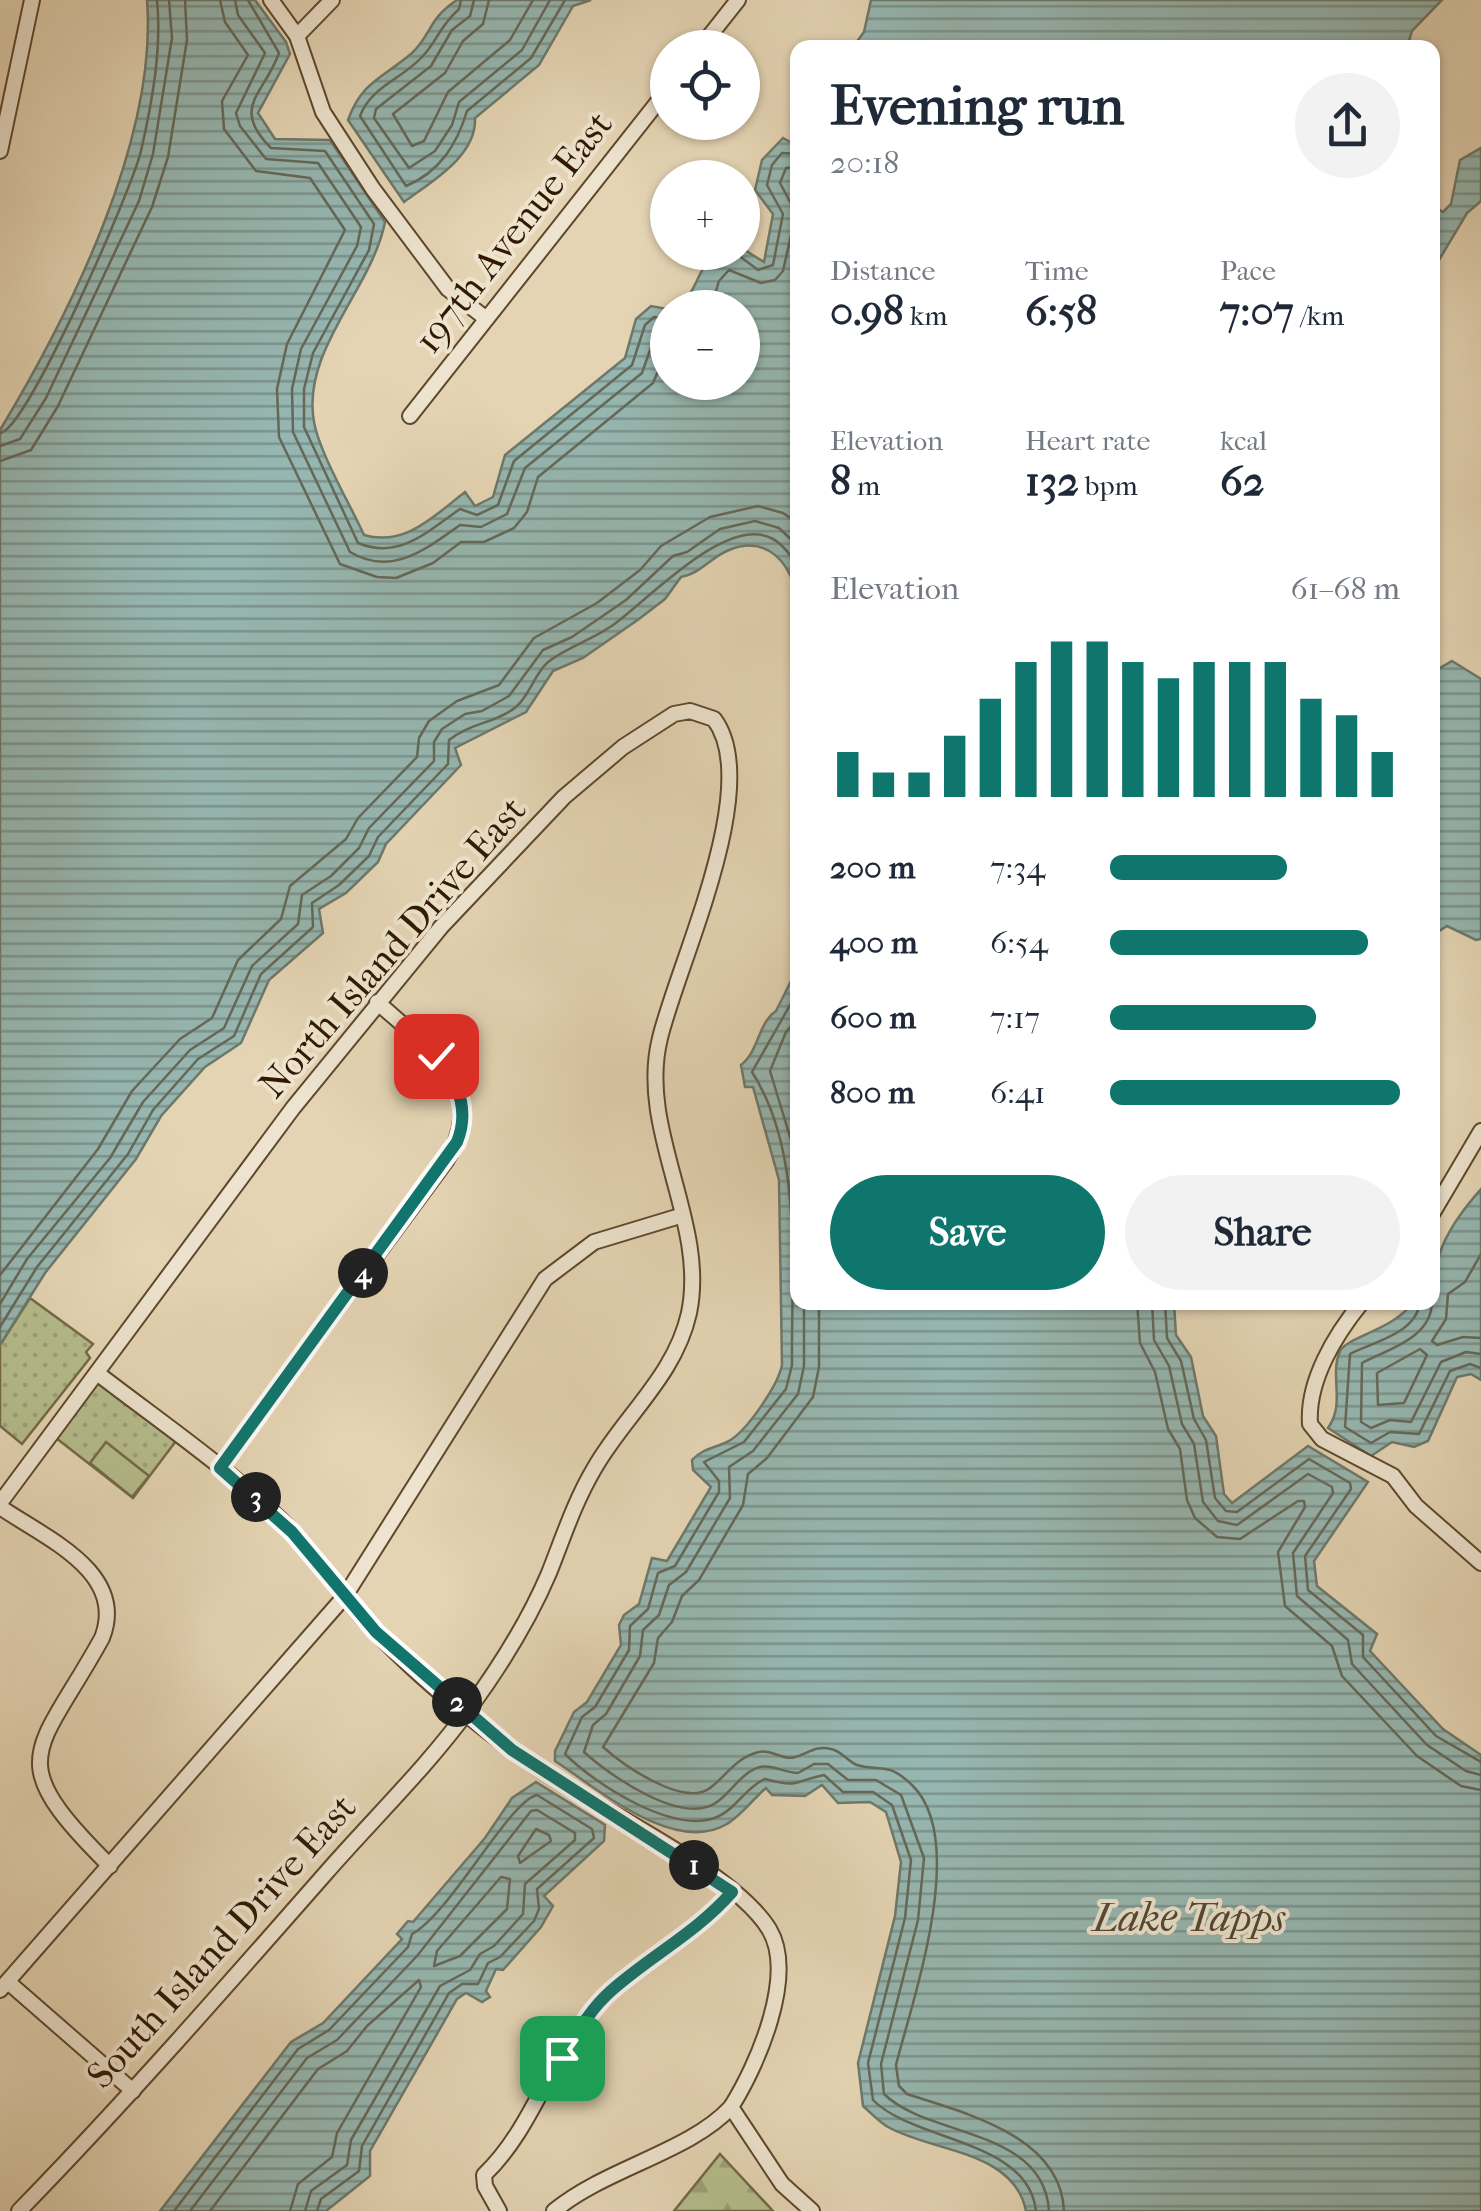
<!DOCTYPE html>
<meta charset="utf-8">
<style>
:root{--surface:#fff;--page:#f2f2f3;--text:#1f2937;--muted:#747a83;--accent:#0f766e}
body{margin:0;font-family:"IM FELL French Canon",serif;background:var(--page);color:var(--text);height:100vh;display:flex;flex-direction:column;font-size:38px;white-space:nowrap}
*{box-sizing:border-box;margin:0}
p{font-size:32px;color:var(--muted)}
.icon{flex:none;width:55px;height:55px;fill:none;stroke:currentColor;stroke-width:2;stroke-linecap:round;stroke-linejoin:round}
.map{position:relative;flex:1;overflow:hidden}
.side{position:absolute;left:790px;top:40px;width:650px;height:1270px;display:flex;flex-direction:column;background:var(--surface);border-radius:20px;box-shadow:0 2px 8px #0004}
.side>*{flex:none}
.fabs{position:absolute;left:650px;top:30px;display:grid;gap:20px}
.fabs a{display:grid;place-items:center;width:110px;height:110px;border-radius:50%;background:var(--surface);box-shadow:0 2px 8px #0004;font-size:50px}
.pin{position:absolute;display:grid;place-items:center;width:85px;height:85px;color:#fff;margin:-42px;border-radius:20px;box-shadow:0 5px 15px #0006}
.km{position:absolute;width:50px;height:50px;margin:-25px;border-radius:50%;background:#222;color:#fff;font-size:28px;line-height:50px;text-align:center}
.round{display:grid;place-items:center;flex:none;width:105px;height:105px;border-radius:52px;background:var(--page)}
.head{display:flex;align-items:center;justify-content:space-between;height:170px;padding:0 40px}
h1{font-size:55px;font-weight:700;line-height:75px}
.figures{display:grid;grid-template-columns:repeat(3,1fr);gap:15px;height:170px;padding:10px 40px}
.figures div{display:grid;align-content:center}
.figures b{font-size:42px;font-weight:700}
.figures small{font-size:28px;font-weight:400}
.figures p{font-size:28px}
.chart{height:280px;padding:20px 40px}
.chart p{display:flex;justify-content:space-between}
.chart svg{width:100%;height:180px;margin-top:10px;stroke:var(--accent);stroke-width:6}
.primary-button{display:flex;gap:20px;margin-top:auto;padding:20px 40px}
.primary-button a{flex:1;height:115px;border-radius:60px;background:var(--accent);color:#fff;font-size:40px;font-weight:700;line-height:115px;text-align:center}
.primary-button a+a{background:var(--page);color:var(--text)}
ul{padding:0 40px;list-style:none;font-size:32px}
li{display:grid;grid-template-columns:160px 120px 1fr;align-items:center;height:75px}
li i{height:25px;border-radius:12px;background:var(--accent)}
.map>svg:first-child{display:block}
.green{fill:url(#green-dots);stroke:#736a46;stroke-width:2.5}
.forest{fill:url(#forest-firs);stroke:#736a46;stroke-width:2.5}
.pitch{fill:#b5bc8c;stroke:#736a46;stroke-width:2.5}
.water{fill:url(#water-rules);stroke:#6e786a;stroke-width:2.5}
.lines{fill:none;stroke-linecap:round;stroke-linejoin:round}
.shore{stroke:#646858;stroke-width:2.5}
.minor-casing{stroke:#5e482d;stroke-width:18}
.minor{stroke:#ede3ce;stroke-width:14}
.route-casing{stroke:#fff;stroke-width:20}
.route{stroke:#0f766e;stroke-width:12}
.labels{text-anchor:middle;stroke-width:8;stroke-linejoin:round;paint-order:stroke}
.street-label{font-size:38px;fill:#311900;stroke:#ede3ce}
.water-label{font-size:40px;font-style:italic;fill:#4f4835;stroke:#ede3ce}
</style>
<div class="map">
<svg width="1481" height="2211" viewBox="0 0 1481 2211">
<defs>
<pattern id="green-dots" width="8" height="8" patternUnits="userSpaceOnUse" patternTransform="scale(2.5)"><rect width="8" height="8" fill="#b5bc8c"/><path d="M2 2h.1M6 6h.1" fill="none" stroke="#9ca177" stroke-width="1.8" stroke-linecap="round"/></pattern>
<pattern id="forest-firs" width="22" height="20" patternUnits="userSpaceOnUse" patternTransform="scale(2.5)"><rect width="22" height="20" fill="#b5bc8c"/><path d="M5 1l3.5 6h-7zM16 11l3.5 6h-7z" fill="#9ca177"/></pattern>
<pattern id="water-rules" width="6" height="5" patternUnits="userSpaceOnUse" patternTransform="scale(2.5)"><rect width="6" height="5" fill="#96b7b1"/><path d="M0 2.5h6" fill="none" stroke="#7b948e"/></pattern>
</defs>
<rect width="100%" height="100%" fill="#e4d4b3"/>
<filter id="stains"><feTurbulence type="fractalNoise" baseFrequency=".002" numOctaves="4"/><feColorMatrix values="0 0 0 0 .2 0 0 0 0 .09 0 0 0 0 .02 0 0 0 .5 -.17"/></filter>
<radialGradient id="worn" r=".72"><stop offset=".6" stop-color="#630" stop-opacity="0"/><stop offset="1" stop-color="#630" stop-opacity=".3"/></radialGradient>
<g class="green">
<path d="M30,1298L93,1344L86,1352L90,1358L22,1444L0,1426V1345Z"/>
<path d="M100,1383L176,1441L133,1498L56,1438L95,1385Z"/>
</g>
<path class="forest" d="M720,2154L773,2211H674Z"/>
<path class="pitch" d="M106,1442L149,1476L132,1497L90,1463Z"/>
<g class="water">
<path d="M147,0H255L286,42L290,54L258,113L275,139L330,140L385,222C372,289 301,350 314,422C319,452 351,506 364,535C405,547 434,516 465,492L475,506L493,497L505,455L625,358L636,319L651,306L667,309L668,382H742V308L679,307C697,291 697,271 714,253L742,252L743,249L764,262L773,214L755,190L762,160L783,138L797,146V595C789,561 766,535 729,550C711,557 700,574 681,577L665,599L639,619L583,658L553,671L526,712L455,748L461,765L386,844L378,862L346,893L319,909L323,933L269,980L241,1043L205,1067L161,1116L136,1159L45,1273L0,1345V430C70,314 158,138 147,0Z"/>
<path d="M457,0H591L573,6L539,65L475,118C477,156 431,182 404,202L348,120C362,81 383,78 412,53C432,34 428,19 457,0Z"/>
<path d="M871,0H1442L1412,31L1407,47H853L864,32Z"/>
<path d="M1481,148V201L1467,213L1433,270V206L1443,212L1451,204L1460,160Z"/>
<path d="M1452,661L1481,679V939L1476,940L1447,926L1433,935V672Z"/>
<path d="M797,969L798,1302L1174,1303L1176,1335L1191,1357L1203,1416L1216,1436L1224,1494L1232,1503L1308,1446L1368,1482L1314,1561L1317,1586L1377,1634L1370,1651L1443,1729L1481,1755V2211H1026C1014,2150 932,2152 888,2127C879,2122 871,2113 863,2106L858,2063L895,1916L901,1862L886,1812L870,1802L838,1803L822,1785L805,1796L772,1795L766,1788C753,1799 740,1817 725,1825C674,1854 596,1788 555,1761V1751L574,1712L587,1702L621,1645L619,1625L624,1615L639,1604L652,1558L667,1561L711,1487L693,1470L692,1460C702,1449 714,1448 727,1442C746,1433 778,1385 782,1365L779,1180L753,1087H745L741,1065C759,1051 758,1023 776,1011Z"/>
<path d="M1481,1189V1380L1471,1374L1457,1377L1428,1441L1414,1447L1392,1442L1371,1456L1328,1428C1346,1403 1329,1376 1340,1351C1347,1337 1395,1329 1412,1303L1432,1302C1432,1255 1449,1225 1481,1189Z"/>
<path d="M536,1782L605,1825L604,1841L544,1896L553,1906L541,1927L503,1970L496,1969L486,1991L490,1997L482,2002L466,1993L457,1999L370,2151V2176L326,2211H160L291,2042L323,2023L402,1939L397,1934L408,1921L413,1922L485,1838L512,1798Z"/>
</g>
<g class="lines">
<g class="shore">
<path d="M220,0L225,22L248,55L222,101L224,129L256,171L310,178L345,230L287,344L277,389L279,437L340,564L377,577L396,578L433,563L461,542H484L514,528L527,512L538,477L653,383L668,348"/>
<path d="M235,0L238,15L265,53L236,113L240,126L266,159L318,163L361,227L357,246L301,349L292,389L293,432L350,552C392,577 426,549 460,525L481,527L507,514L525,468L642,373L656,333L668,331"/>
<path d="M248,0L279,53C264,95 230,107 271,148L325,151L374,224L369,250L313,353L304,389V427L358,543C399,560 427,532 460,509L477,515L498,505L514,461L632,365L645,325L654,317L668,319"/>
<path d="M461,0L459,9C438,28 437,42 421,58C400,80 371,87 360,116L406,186C440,172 457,144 467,111L531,58L565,0"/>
<path d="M474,0L470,16L452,30L431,66L376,109L374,118L409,168L435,151L452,125L459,102L522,50L550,0"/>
<path d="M489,0L483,24L463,41L445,73L393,114L412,146L424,141L448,92L510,40L533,0"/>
<path d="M734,252L758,270L773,265L783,214L767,185L772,165L782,153L798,154"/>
<path d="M711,308L719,281L729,270L761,283L775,280L783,271L796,213L780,183L786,168L798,167"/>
<path d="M0,433C27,430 132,189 141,151C152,103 162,49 157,0"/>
<path d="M0,446L20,439L46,398L139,201L153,154L172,38L169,0"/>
<path d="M0,461L31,450L58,406L152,207L168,157L187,40L185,0"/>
<path d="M798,991L752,1072C804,1153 791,1270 792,1365L786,1389L744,1442L704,1462L719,1481V1492L675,1566L658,1573L648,1609L630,1626L629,1650L595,1707L582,1717L565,1754C595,1784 673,1835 717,1817C735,1810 746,1787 765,1779C800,1788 791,1782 824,1775L843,1792H873L892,1805L911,1860L905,1918L868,2063L873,2100C914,2142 1028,2139 1036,2211"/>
<path d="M798,1018L786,1032L770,1071L798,1163"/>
<path d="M1481,1254L1465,1282L1448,1294L1446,1319L1432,1341L1437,1345L1463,1337L1481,1338"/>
<path d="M0,1275L98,1149L132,1091L180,1039L212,1018L238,960L281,919L290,886L346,839L358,818L417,757L419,738L429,721L457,701L499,685L534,638L597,603L640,570L661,546L710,517L758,506L783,513L798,523"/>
<path d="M1432,1300C1433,1338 1388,1349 1362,1363L1361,1422L1371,1428L1390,1420L1411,1422L1441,1362L1466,1352L1481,1354"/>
<path d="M804,1302V1366L798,1394L753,1451L729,1467L730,1498L686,1572L669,1585L659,1615L643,1630L640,1656L606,1714L593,1725L584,1752C609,1775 683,1827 717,1802C731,1792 743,1771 760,1767C772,1764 785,1773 798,1773L814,1764H828L848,1780H876L901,1795L924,1858L918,1920L881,2064L884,2094C927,2137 1044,2128 1049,2211"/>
<path d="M819,1302V1367L813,1397L767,1458L748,1474L743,1505L699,1580L682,1596L672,1622L658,1638L654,1663L603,1747C623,1765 684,1808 710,1788C726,1776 738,1756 759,1752C771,1749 784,1761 795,1757C809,1753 816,1745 831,1749C842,1751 848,1762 857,1765C881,1772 887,1761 912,1785C969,1840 913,1998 896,2065L899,2086L907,2094C965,2113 1061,2136 1064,2211"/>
<path d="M1137,1302L1140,1343L1155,1372L1168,1429L1180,1449L1187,1500L1195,1518L1217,1537L1240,1539L1298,1501H1304L1305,1507L1278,1552L1285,1606L1332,1646L1342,1676L1417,1756L1461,1786L1481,1790"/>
<path d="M1152,1302L1154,1340L1169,1366L1182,1424L1194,1444L1203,1502L1218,1521L1237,1525L1308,1474L1332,1487L1333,1493L1293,1553L1297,1596L1348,1640L1352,1664L1427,1745L1466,1771L1481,1775"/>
<path d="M1165,1302L1167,1338L1181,1361L1194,1419L1206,1440L1215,1498L1226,1511L1237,1512L1309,1459L1350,1483L1351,1489L1305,1556L1308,1590L1363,1635V1657L1436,1736L1481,1762"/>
<path d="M1420,1302C1416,1334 1373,1342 1350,1354L1345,1427L1371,1443L1390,1432L1419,1434L1450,1371L1470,1364L1481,1368"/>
<path d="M0,1304L27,1259L110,1158L143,1102L190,1050L224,1028L252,966L298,924L302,895L331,876L359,848L369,828L434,761V742L442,729L465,714L482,711L509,696L543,650L572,637L626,600L673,556L687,552L720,529L755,521L779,528L798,546"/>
<path d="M0,1327L37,1267L128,1154L153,1110L198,1059L234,1036L261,974L313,927L312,903L339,885L369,856L378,837L448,764L449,740C470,723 496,723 516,707C530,695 534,675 547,663C561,650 594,639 613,625C647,601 726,515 771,538C782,543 791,556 798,565"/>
<path d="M1420,1349L1427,1355L1404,1403L1378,1405L1377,1373Z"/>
<path d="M536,1829L549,1835L551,1841L520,1863L518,1856Z"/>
<path d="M501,1877L510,1879L507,1909L460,1956L434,1966L437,1951Z"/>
<path d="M174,2211L298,2049L329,2030L408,1947L412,1934C450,1914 509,1801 537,1795L592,1829L594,1838L537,1889L539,1909L534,1921L500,1957L488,1963L478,1984H462L449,1993L362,2146L359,2171L321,2199L317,2211"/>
<path d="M190,2211L307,2058L337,2040L417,1956L531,1811L537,1810L575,1833V1840L525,1884L523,1914L494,1946L480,1954L470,1970L440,1986L351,2140L347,2165L311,2191L305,2211"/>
<path d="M210,2211L318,2069L347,2051L367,2026L419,1980L421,1987L337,2133L332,2157L298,2184L290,2211"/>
</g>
<g class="minor-casing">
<g id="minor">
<path d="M271,0L297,36L323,112L373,189L448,289L484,317"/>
<path d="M297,36L332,0"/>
<path d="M700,48L738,0"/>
<path d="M0,151L32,0"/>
<path d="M410,416L668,89"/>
<path d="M1432,1214L1481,1131"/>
<path d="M1362,1302C1335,1335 1307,1381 1310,1424L1322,1439L1393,1476L1416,1506L1481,1563"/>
<path d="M97,1373C158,1420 224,1465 280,1519C311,1549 335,1586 363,1618C415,1676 499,1745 566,1786C621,1819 737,1877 769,1929C797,1975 757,2066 731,2107L782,2184L812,2211"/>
<path d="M220,1467L446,1161C491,1087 428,1048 377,1002"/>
<path d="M0,1503L293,1108L441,927L564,797L623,747L674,714L690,711L714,719C764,785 678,963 660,1038C637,1130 708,1222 689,1313C675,1376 624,1416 594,1469C574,1503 563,1538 549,1573C529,1620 499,1668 469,1709C427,1767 372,1820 325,1874C225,1988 125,2102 19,2211"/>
<path d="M0,1507C45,1538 128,1572 102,1638C37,1756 0,1757 110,1866"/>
<path d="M8,1982L133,2091"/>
<path d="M0,1990L345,1596L545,1279L594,1242L680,1216"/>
<path d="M499,2211L485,2186L484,2175C531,2130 547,2066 588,2016C628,1966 690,1940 732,1892"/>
<path d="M554,2211C606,2168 690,2152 731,2107"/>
</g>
</g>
<use href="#minor" class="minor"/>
</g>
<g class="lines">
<g class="route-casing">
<path id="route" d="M436,1056C458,1081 470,1110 457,1142L220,1468L292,1532L376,1632L512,1750L732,1892C697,1932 652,1955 612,1990C590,2009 577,2033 562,2058"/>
</g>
<use href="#route" class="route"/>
</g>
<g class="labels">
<g class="street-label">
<text transform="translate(513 232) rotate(-52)" y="13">197th Avenue East</text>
<text transform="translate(392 947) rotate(-49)" y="13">North Island Drive East</text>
<text transform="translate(221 1941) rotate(-48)" y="13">South Island Drive East</text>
</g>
<g class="water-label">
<text x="1189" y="1931">Lake Tapps</text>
</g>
</g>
<rect width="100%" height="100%" filter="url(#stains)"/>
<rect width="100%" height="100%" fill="url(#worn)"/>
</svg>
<div class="fabs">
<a><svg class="icon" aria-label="locate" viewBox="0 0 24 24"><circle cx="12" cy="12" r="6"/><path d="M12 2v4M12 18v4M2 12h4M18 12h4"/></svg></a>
<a>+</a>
<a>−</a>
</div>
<div class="pin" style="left:562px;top:2058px;background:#1e9e55"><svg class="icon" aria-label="arrive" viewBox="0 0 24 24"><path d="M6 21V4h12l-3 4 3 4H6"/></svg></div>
<div class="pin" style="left:436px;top:1056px;background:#d93025"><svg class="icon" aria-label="check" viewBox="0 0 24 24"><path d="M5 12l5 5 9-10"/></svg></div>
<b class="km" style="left:694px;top:1865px">1</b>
<b class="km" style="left:457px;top:1702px">2</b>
<b class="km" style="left:256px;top:1497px">3</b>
<b class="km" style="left:363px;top:1273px">4</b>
<section class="side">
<div class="head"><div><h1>Evening run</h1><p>20:18</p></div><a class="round"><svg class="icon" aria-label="share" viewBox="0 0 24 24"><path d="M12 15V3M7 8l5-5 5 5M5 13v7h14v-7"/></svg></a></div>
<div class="figures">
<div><p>Distance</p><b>0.98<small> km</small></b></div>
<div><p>Time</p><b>6:58</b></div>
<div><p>Pace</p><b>7:07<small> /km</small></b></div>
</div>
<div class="figures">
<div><p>Elevation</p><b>8<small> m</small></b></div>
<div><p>Heart rate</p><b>132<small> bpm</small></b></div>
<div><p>kcal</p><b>62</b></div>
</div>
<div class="chart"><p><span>Elevation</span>61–68 m</p>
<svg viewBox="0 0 160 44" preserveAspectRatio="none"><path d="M5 44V33M15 44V38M25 44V38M35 44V29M45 44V20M55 44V11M65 44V6M75 44V6M85 44V11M95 44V15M105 44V11M115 44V11M125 44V11M135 44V20M145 44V24M155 44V33"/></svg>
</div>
<ul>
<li><b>200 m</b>7:34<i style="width:61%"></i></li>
<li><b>400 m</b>6:54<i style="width:89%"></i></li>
<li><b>600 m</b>7:17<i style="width:71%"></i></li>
<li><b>800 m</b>6:41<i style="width:100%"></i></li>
</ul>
<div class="primary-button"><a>Save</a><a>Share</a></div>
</section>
</div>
